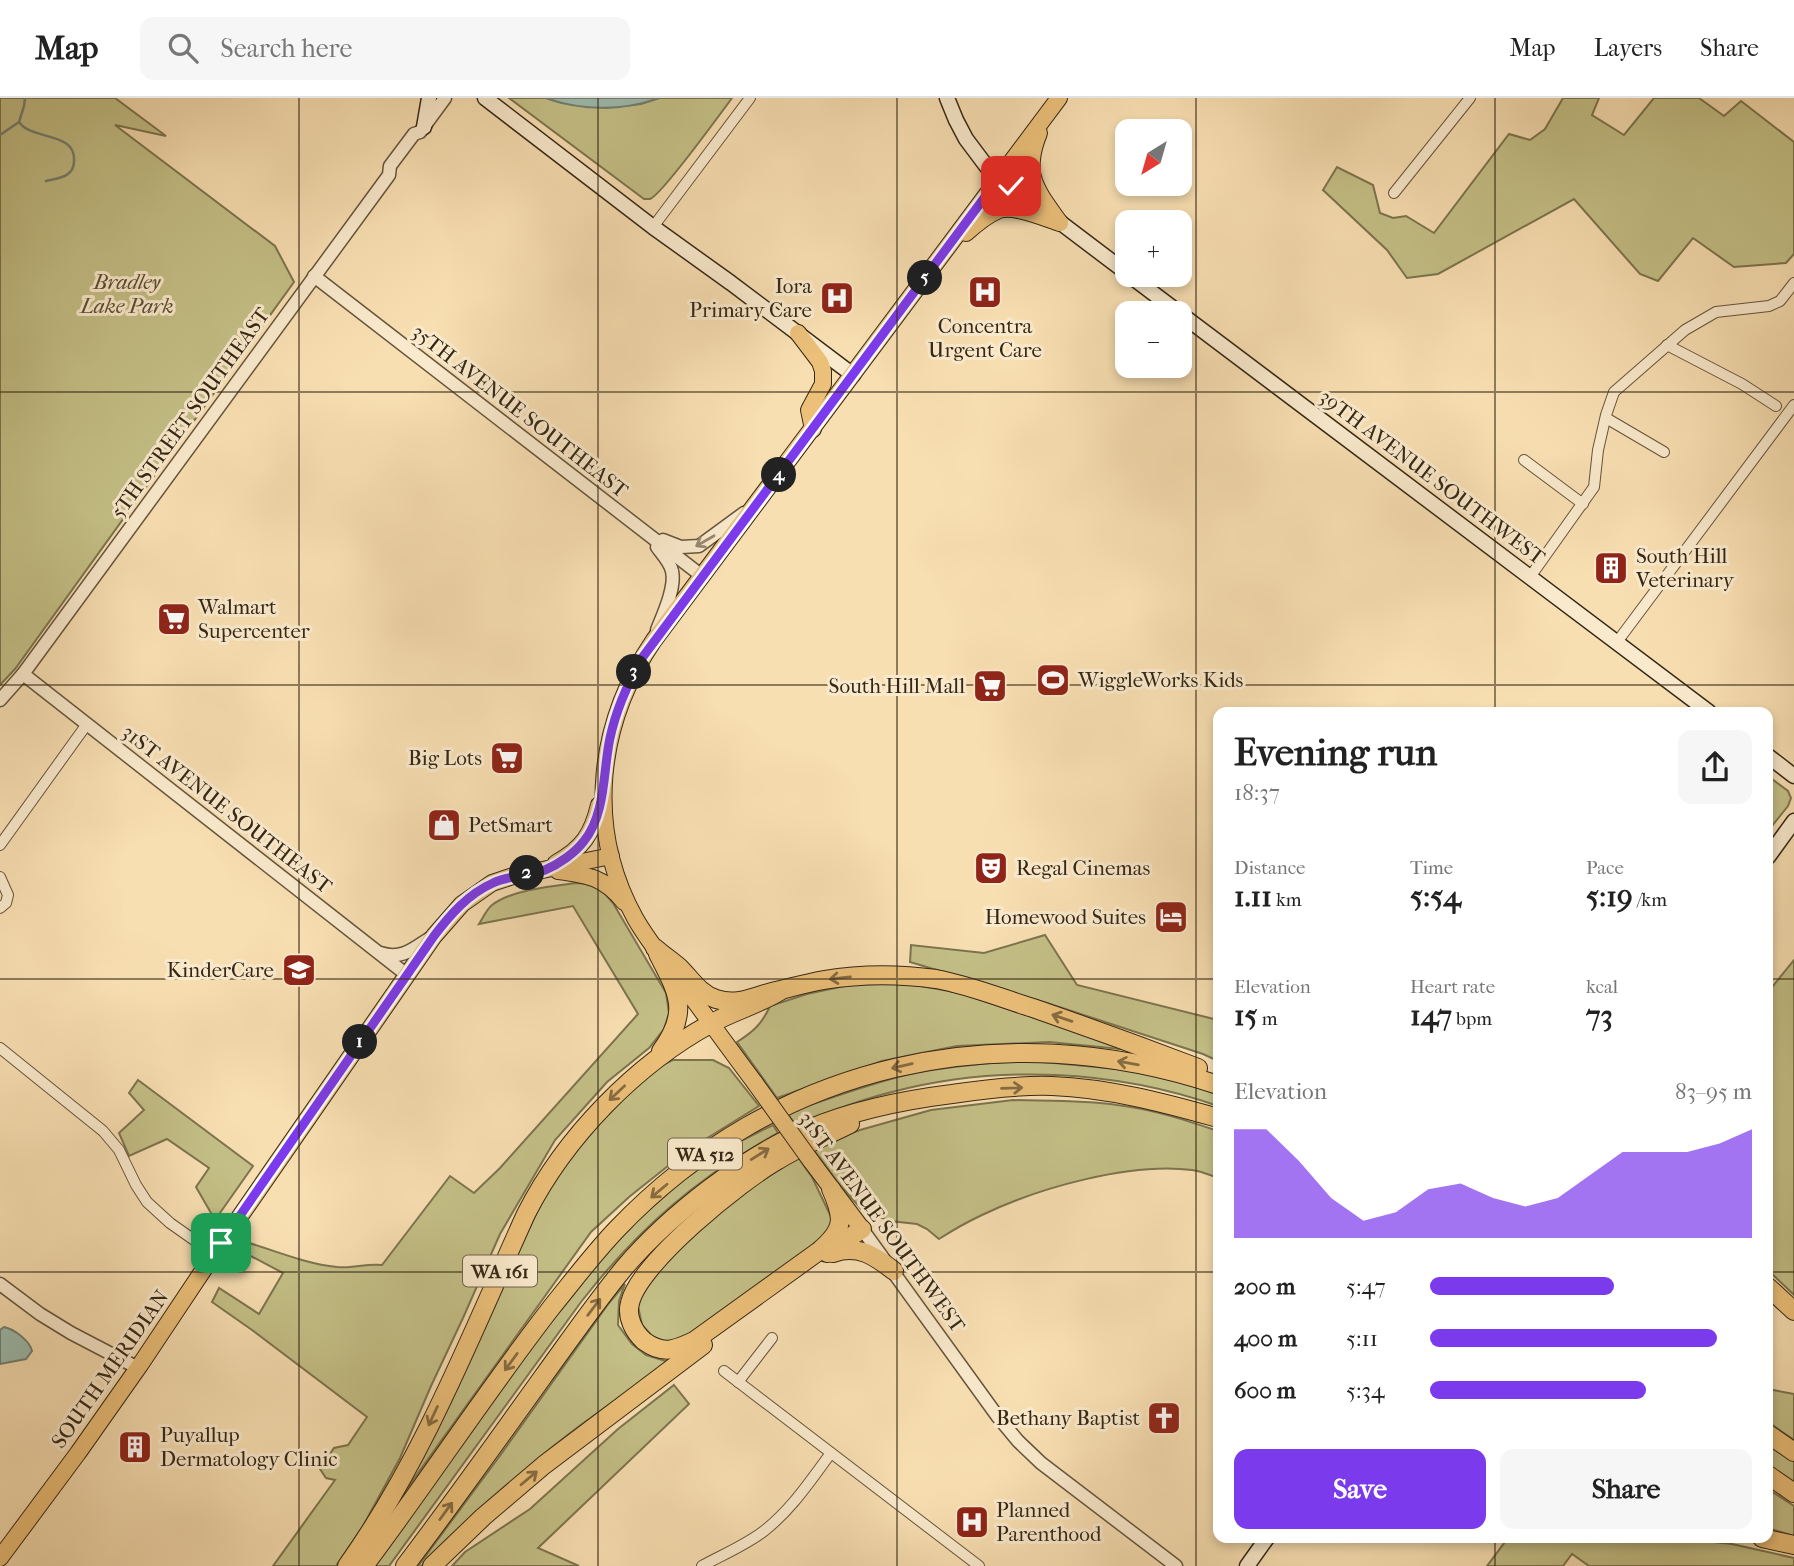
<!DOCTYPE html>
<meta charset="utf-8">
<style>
:root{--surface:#fff;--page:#f6f6f6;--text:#222;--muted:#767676;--line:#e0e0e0;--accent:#7c3aed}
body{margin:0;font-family:"IM FELL French Canon",serif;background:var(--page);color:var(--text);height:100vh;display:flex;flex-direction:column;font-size:26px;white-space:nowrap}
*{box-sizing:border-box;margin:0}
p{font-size:23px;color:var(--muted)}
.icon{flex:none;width:38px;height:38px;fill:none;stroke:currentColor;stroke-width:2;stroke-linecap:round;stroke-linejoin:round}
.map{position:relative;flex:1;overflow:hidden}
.sheet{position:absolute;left:1213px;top:609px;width:560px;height:836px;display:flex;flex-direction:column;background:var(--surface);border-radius:14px;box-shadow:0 4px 10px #0003}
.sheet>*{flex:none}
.needle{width:46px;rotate:217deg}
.buttons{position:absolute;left:1115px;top:21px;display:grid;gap:14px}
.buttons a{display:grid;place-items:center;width:77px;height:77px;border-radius:14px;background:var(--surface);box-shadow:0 4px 10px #0003;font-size:35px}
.pin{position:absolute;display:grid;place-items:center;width:60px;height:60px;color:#fff;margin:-30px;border-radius:14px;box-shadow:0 4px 10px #0006}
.km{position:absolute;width:35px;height:35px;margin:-18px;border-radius:50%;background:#222;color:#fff;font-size:19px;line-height:35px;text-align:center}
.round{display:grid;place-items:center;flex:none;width:74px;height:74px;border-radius:14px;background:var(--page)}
.headline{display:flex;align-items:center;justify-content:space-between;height:119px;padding:0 21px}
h1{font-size:38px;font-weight:700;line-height:52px}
.figures{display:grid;grid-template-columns:repeat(3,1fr);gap:10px;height:119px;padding:7px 21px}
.figures div{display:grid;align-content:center}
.figures b{font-size:30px;font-weight:700}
.figures small{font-size:19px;font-weight:400}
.figures p{font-size:19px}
.chart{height:196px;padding:14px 21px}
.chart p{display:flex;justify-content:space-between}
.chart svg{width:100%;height:126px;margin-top:7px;fill:var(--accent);opacity:.7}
.cta{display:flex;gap:14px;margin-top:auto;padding:14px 21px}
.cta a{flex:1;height:80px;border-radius:14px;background:var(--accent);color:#fff;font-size:28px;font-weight:700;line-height:80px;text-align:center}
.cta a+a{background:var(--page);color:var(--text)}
ul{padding:0 21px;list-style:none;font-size:23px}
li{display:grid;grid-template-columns:112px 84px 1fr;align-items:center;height:52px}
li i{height:18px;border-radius:9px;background:var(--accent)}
header{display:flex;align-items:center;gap:42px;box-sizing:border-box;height:98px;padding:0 35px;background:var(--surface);border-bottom:2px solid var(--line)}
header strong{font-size:33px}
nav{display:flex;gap:38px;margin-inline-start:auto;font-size:24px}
.search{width:490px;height:63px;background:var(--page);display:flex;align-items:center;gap:18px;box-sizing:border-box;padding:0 24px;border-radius:14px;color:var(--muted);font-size:26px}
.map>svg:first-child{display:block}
.green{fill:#c4c087;stroke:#7c744e;stroke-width:2}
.water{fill:#9dbcb0;stroke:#738072;stroke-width:2}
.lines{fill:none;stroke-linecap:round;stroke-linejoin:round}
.stream{stroke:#738072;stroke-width:2.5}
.minor-casing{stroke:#66553c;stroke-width:12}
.tertiary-casing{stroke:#66553c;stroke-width:15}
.secondary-casing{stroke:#352715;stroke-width:17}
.primary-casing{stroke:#352715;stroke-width:18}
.motorway-casing{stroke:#352715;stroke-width:20}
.minor{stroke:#faeacd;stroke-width:10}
.tertiary{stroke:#faeacd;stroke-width:12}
.secondary{stroke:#faeacd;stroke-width:14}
.primary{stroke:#ecc079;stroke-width:16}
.motorway{stroke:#ecc079;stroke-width:18}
.primary-bridge-casing{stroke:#352715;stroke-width:18;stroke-linecap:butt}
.primary-bridge{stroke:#ecc079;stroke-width:16}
.oneway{stroke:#988871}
.oneway2{stroke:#876c42}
.route-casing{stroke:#fff;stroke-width:14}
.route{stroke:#7c3aed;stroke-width:9}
.grid{fill:none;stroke:#352715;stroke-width:2;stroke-opacity:0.55}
.labels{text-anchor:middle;stroke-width:6;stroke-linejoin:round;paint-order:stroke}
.shield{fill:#faeacd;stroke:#70624c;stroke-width:2}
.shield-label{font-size:19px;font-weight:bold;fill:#352715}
.park-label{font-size:21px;font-style:italic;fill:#594d32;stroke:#faeacd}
.poi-label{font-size:21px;fill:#352715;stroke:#faeacd;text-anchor:start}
.street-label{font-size:21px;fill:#352715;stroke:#faeacd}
</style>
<header>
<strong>Map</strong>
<div class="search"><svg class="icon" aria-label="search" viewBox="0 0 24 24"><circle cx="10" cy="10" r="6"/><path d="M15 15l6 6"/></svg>Search here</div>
<nav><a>Map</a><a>Layers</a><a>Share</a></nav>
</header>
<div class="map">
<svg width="1794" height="1468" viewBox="0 0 1794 1468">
<rect width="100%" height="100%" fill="#f8dfb2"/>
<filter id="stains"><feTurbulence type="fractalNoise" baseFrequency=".00286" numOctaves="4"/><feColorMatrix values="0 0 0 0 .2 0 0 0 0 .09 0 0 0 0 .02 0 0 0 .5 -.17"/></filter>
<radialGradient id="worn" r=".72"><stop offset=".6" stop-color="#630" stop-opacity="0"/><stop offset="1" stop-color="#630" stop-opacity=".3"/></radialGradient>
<g class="green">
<path d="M0,0H115L166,38L115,27L275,148L294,184L15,571L0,587Z"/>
<path d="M509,0H546L562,5L605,10L641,6L659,0H732C721,15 661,97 650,101C648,101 646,101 644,101Z"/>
<path d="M1563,0H1599L1592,17L1624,37L1654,0H1699L1724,18L1741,3L1794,44V156L1786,165L1734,169L1693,140L1658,183L1640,176L1574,101L1438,176L1407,180L1387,152L1323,92L1337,69L1373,87L1380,115L1393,120L1406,118L1434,135L1509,36L1530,42L1545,31Z"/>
<path d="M1768,678L1788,693L1791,700L1788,708L1768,733Z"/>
<path d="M576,785L589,786L601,791L613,805L666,895L669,915L664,931L649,950L607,984L555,1042L500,1136L463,1220L431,1288L400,1360L363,1428L336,1468H273L335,1382L326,1380L320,1371L334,1350L348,1347L367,1319L252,1232L212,1204L219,1190L259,1216L283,1175L245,1155L242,1150L246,1144C276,1153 306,1166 337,1169C352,1171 366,1165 382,1167L450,1078L474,1095L500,1070L638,916L573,808L479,826C483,820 486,812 492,807C511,792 552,788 576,785Z"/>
<path d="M1045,837L1077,887L1218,922V963L1203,956L1050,906L910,864L911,847L984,855Z"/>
<path d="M1794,862V1197L1768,1172V894Z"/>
<path d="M904,885L960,895L1131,952L1049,944L957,948L882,963L777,1000L737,944C753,934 762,926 770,908L807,896L849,887Z"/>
<path d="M673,962H713L729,970L759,1008L688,1052L629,1099L591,1134L385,1421L548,1092L589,1030L656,970Z"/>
<path d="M1022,962L1139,973L1218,994V1008C1115,972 998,966 892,994C859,1002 828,1014 796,1027L787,1015C828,1001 868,986 910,976C947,968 985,966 1022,962Z"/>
<path d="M138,982L253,1068L215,1122L196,1089L209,1070L167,1041L129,1058L119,1035L144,1012L129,995Z"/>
<path d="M1013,1002C1048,1003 1083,1002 1117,1007C1152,1011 1185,1022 1218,1033V1080C1210,1077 1201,1073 1192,1072C1130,1064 1038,1090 982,1117C967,1124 953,1132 939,1141L927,1131L917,1126L890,1123L862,1112L839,1086L812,1049L860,1032L931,1012Z"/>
<path d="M773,1027L778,1035C696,1080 638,1131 581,1204L389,1468H374L547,1228L616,1141L683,1082L739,1044Z"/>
<path d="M797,1058L812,1079L834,1125L831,1135L689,1237L676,1243L666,1244L652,1238L642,1227L638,1208L642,1192L665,1161L748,1090Z"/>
<path d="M625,1186L619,1203L618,1227L632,1246L646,1257L669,1264C623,1297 575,1329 532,1366C494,1398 457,1433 422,1468H418L499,1359L609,1205Z"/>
<path d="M674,1287L689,1306L538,1450L579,1468H452L465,1454L530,1411L618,1331Z"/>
<path d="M1768,1291L1794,1296V1342L1768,1324Z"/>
<path d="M1768,1345L1794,1363V1385L1768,1367Z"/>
<path d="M1768,1391L1794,1408V1438L1768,1430Z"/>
<path d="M1508,1440H1676L1732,1446L1794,1460V1468H1589L1572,1456L1563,1468H1487Z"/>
</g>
<g class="water">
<path d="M546,0H659C624,13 581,13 546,0Z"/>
<path d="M4,1229C14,1231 30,1243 32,1253L26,1261L0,1266V1232Z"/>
</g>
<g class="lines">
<g class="stream">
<path d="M25,0L24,8L19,24C32,43 76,33 74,63C74,79 59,80 46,83"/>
<path d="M0,37L19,24"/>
</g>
<g class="minor-casing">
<g id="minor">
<path d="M1394,95L1470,0"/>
<path d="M653,129L750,0"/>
<path d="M1667,247L1742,286L1776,308"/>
<path d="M1606,320L1664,354"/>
<path d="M1524,362L1583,406"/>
<path d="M1530,479L1594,389L1598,352L1606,317L1614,294L1685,232L1716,214L1769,208L1780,203L1794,185"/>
<path d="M1617,544L1794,307"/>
<path d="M0,747L87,626"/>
<path d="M0,779L8,797L6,805L0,810"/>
<path d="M0,950L103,1033L119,1052L136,1087L147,1104L170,1125L214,1156"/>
<path d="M724,1273L979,1468"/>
<path d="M738,1284L772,1240"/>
<path d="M702,1468C722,1457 746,1447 764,1433C792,1411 810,1383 831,1355"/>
</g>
</g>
<g class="tertiary-casing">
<g id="tertiary">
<path d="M314,178L702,478"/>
<path d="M663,442L681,449L699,448L744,415"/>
<path d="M657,449C662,456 670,464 672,473C676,489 663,517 657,532"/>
<path d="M23,576L407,877"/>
<path d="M0,602L23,576L389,77L390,68L414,36L420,34L445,0"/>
<path d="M380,855C402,862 413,851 430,840"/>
<path d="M862,1131L998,1319L1018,1343L1041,1365L1176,1468"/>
<path d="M0,1186L40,1216L71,1235L138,1270"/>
</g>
</g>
<g class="secondary-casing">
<g id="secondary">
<path d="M485,0L653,129L731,185L853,277"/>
<path d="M947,0L956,22L966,41L987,69L1127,175"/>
<path d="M424,29L429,0"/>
<path d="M1129,177L1709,614"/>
<path d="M1768,658L1794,678"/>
<path d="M1768,759L1794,723"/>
<path d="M1247,1468L1267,1440"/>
</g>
</g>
<g class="primary-casing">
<g id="primary">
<path d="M1039,35C1022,77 1036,91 1060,125"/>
<path d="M966,135C976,126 987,117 999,112C1015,107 1044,120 1060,125"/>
<path d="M798,235L820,264L823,273V286L809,312L813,331"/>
<path d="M556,765C583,750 592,736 599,707"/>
<path d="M558,773C588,777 604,779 624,804"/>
<path d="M755,985C731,953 708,921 685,890C668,867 649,845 635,820C585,729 597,626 654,542L1059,0"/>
<path d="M811,1063L862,1131"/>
<path d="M0,1460L78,1355L140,1267L214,1156L434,838L462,806L492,785L513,778L611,758"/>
</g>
</g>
<g class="motorway-casing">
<g id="motorway">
<path d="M655,850C663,857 672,863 680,870C692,882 699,895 716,901C737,908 752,899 772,894C789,890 807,885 824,882C860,876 900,876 936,881C969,887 1001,900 1033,910C1088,929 1143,949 1198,970"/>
<path d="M658,856C678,895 690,914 661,953"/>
<path d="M831,1091C844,1120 845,1131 819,1153L694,1243C675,1252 663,1257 644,1243C634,1234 626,1219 630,1205C639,1165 741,1083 778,1062C801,1048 826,1038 850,1026"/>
<path d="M827,1155L862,1131"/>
<path d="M833,1155C858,1146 875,1158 894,1173"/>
<path d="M1768,1189L1794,1213"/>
<path d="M1768,1336L1794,1354"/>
<path d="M1768,1377L1794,1395"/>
<path d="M1762,1440L1794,1447"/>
<path d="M347,1468C423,1361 472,1235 526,1116C565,1039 636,966 712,925C734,913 759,906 780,893"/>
<path d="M364,1468C428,1383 486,1294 551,1210C573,1183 593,1156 617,1131C775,965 1002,915 1218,987"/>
<path d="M405,1468C452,1406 497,1343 542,1280C569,1243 595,1205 624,1170C669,1117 745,1058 809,1031C854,1012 904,1002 952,996C985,991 1019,987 1052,988C1108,990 1165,1005 1218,1020"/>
<path d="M432,1468L483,1419L544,1367L703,1247"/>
</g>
</g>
<use href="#minor" class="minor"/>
<use href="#tertiary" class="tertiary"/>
<use href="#secondary" class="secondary"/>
<use href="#primary" class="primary"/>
<use href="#motorway" class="motorway"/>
<g class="primary-bridge-casing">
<path id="primary-bridge" d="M755,985L811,1063"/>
</g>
<use href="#primary-bridge" class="primary-bridge"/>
</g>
<defs><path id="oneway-shaft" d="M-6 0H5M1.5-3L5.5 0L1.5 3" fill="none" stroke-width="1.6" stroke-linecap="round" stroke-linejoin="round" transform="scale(1.75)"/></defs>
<use class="oneway" href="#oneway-shaft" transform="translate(705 443) rotate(150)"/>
<g class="oneway2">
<use href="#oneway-shaft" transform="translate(840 880) rotate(174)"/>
<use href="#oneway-shaft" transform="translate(1062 920) rotate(-161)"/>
<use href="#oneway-shaft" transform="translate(1128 965) rotate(-170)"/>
<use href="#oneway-shaft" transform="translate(902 968) rotate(167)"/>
<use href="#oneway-shaft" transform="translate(1012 990) rotate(-2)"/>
<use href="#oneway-shaft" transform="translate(617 995) rotate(137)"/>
<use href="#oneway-shaft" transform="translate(760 1056) rotate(-32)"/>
<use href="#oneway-shaft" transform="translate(659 1093) rotate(140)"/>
<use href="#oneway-shaft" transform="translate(594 1209) rotate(-53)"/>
<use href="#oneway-shaft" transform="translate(511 1264) rotate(126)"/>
<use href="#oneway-shaft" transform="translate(433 1318) rotate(115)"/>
<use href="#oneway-shaft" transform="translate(529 1380) rotate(-40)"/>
<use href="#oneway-shaft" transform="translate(446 1413) rotate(-54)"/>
</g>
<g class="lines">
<g class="route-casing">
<path id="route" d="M221,1145L434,838C450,817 468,796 493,785C510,777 529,778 545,772C559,766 575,755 584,743C606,716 603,672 610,640C616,612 628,585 642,560L999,80L1011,88"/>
</g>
<use href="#route" class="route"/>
</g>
<path class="grid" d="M299,0V1468M598,0V1468M897,0V1468M1196,0V1468M1495,0V614M0,294H1794M0,587H1794M0,881H1218M1768,881H1794M0,1174H1218M1768,1174H1794M1495,1440V1468"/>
<defs>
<g id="hospital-square" transform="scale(1.75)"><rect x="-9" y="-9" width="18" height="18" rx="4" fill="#8f2418" stroke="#faeacd"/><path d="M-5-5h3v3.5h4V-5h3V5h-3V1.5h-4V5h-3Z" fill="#fff"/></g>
<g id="building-square" transform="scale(1.75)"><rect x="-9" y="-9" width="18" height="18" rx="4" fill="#8f2418" stroke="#faeacd"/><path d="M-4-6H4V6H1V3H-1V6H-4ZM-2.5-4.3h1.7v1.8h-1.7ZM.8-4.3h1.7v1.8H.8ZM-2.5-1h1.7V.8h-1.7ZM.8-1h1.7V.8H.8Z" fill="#fff"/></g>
<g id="supermarket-square" transform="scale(1.75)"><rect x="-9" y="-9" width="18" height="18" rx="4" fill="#8f2418" stroke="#faeacd"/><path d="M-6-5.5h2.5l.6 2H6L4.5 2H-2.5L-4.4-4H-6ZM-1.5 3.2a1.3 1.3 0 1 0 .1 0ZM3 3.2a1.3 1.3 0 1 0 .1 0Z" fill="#fff"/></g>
<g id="stadium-square" transform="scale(1.75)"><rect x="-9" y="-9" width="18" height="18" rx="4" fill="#8f2418" stroke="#faeacd"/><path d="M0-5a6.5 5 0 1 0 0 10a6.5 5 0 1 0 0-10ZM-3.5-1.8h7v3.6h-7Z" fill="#fff"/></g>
<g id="shop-square" transform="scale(1.75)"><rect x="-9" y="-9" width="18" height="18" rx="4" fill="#8f2418" stroke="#faeacd"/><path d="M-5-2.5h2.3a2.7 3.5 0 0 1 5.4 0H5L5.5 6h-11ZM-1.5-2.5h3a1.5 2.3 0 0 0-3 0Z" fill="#fff"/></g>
<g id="theatre-square" transform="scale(1.75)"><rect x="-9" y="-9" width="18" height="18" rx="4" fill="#8f2418" stroke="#faeacd"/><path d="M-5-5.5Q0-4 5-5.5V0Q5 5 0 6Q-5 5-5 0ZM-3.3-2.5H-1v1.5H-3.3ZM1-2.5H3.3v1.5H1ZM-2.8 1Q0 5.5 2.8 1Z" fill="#fff"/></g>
<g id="hotel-square" transform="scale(1.75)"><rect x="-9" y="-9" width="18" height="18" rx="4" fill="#8f2418" stroke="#faeacd"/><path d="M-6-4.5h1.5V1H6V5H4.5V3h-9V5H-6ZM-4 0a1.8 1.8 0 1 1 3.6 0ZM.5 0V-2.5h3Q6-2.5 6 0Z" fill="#fff"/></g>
<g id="school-square" transform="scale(1.75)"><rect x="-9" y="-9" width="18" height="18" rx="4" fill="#8f2418" stroke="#faeacd"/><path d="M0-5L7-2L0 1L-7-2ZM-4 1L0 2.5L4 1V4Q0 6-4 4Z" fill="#fff"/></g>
<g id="church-square" transform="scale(1.75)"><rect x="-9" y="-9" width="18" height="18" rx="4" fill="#8f2418" stroke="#faeacd"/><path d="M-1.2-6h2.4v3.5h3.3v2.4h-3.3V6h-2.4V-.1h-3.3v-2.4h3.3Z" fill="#fff"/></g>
</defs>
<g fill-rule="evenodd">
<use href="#hospital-square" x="985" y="194"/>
<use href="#hospital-square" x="837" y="200"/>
<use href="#building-square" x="1611" y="470"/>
<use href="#supermarket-square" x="174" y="521"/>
<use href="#stadium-square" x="1053" y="582"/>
<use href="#supermarket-square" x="990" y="588"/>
<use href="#supermarket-square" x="507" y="660"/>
<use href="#shop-square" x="444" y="727"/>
<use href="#theatre-square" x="991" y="770"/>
<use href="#hotel-square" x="1171" y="819"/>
<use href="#school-square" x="299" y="872"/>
<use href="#church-square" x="1164" y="1320"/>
<use href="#building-square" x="135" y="1349"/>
<use href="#hospital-square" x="972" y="1424"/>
</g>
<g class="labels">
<g class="shield">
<rect x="668" y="1040.5" width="74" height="31" rx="5"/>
<rect x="463" y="1157.5" width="74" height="31" rx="5"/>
</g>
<g class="shield-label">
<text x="705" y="1063">WA 512</text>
<text x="500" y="1180">WA 161</text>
</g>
<g class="park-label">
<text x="127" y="191">Bradley<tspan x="127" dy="24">Lake Park</tspan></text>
</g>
<g class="poi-label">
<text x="812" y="195" text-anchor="end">Iora<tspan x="812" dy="24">Primary Care</tspan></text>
<text x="985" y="235" text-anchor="middle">Concentra<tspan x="985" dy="24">Urgent Care</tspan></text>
<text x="1636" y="465">South Hill<tspan x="1636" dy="24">Veterinary</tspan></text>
<text x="198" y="516">Walmart<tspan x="198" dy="24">Supercenter</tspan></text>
<text x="1078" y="589">WiggleWorks Kids</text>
<text x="965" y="595" text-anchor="end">South Hill Mall</text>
<text x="482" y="667" text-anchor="end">Big Lots</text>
<text x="468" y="734">PetSmart</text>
<text x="1016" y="777">Regal Cinemas</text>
<text x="1146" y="826" text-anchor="end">Homewood Suites</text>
<text x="274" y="879" text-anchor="end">KinderCare</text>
<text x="1140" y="1327" text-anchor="end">Bethany Baptist</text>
<text x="160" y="1344">Puyallup<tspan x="160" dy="24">Dermatology Clinic</tspan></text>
<text x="996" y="1419">Planned<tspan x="996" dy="24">Parenthood</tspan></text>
</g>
<g class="street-label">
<text transform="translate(520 313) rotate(38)" y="7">35TH AVENUE SOUTHEAST</text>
<text transform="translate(190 315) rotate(-54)" y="7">5TH STREET SOUTHEAST</text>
<text transform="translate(1432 379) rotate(37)" y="7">39TH AVENUE SOUTHWEST</text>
<text transform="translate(227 711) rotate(38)" y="7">31ST AVENUE SOUTHEAST</text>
<text transform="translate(882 1124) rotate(54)" y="7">31ST AVENUE SOUTHWEST</text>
<text transform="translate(110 1271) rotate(-55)" y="7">SOUTH MERIDIAN</text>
</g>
</g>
<rect width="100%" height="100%" filter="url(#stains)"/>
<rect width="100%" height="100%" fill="url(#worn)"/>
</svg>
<div class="buttons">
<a><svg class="needle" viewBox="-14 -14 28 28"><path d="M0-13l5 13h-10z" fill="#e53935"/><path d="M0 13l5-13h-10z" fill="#767676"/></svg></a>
<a>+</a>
<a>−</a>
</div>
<div class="pin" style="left:221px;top:1145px;background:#1e9e55"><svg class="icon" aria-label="arrive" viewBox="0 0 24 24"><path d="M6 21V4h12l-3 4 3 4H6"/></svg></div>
<div class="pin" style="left:1011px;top:88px;background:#d93025"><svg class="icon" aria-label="check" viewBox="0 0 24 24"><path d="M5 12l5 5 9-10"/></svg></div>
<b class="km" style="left:360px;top:944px">1</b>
<b class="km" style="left:527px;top:775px">2</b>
<b class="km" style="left:634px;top:574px">3</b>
<b class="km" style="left:779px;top:377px">4</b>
<b class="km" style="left:925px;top:180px">5</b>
<section class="sheet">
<div class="headline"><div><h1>Evening run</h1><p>18:37</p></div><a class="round"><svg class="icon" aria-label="share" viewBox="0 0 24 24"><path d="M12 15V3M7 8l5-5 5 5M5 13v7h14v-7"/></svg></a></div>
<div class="figures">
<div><p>Distance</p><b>1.11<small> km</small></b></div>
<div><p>Time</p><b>5:54</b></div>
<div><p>Pace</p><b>5:19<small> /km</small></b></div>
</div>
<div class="figures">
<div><p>Elevation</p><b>15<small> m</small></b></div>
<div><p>Heart rate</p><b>147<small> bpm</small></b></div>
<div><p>kcal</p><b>73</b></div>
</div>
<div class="chart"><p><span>Elevation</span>83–95 m</p>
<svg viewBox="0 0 160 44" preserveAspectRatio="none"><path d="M0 44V6L10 6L20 17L30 30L40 38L50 35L60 27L70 25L80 30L90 33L100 30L110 22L120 14L130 14L140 14L150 11L160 6V44z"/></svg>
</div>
<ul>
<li><b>200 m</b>5:47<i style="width:57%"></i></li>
<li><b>400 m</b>5:11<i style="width:89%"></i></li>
<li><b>600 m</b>5:34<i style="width:67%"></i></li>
</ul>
<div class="cta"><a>Save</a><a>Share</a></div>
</section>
</div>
